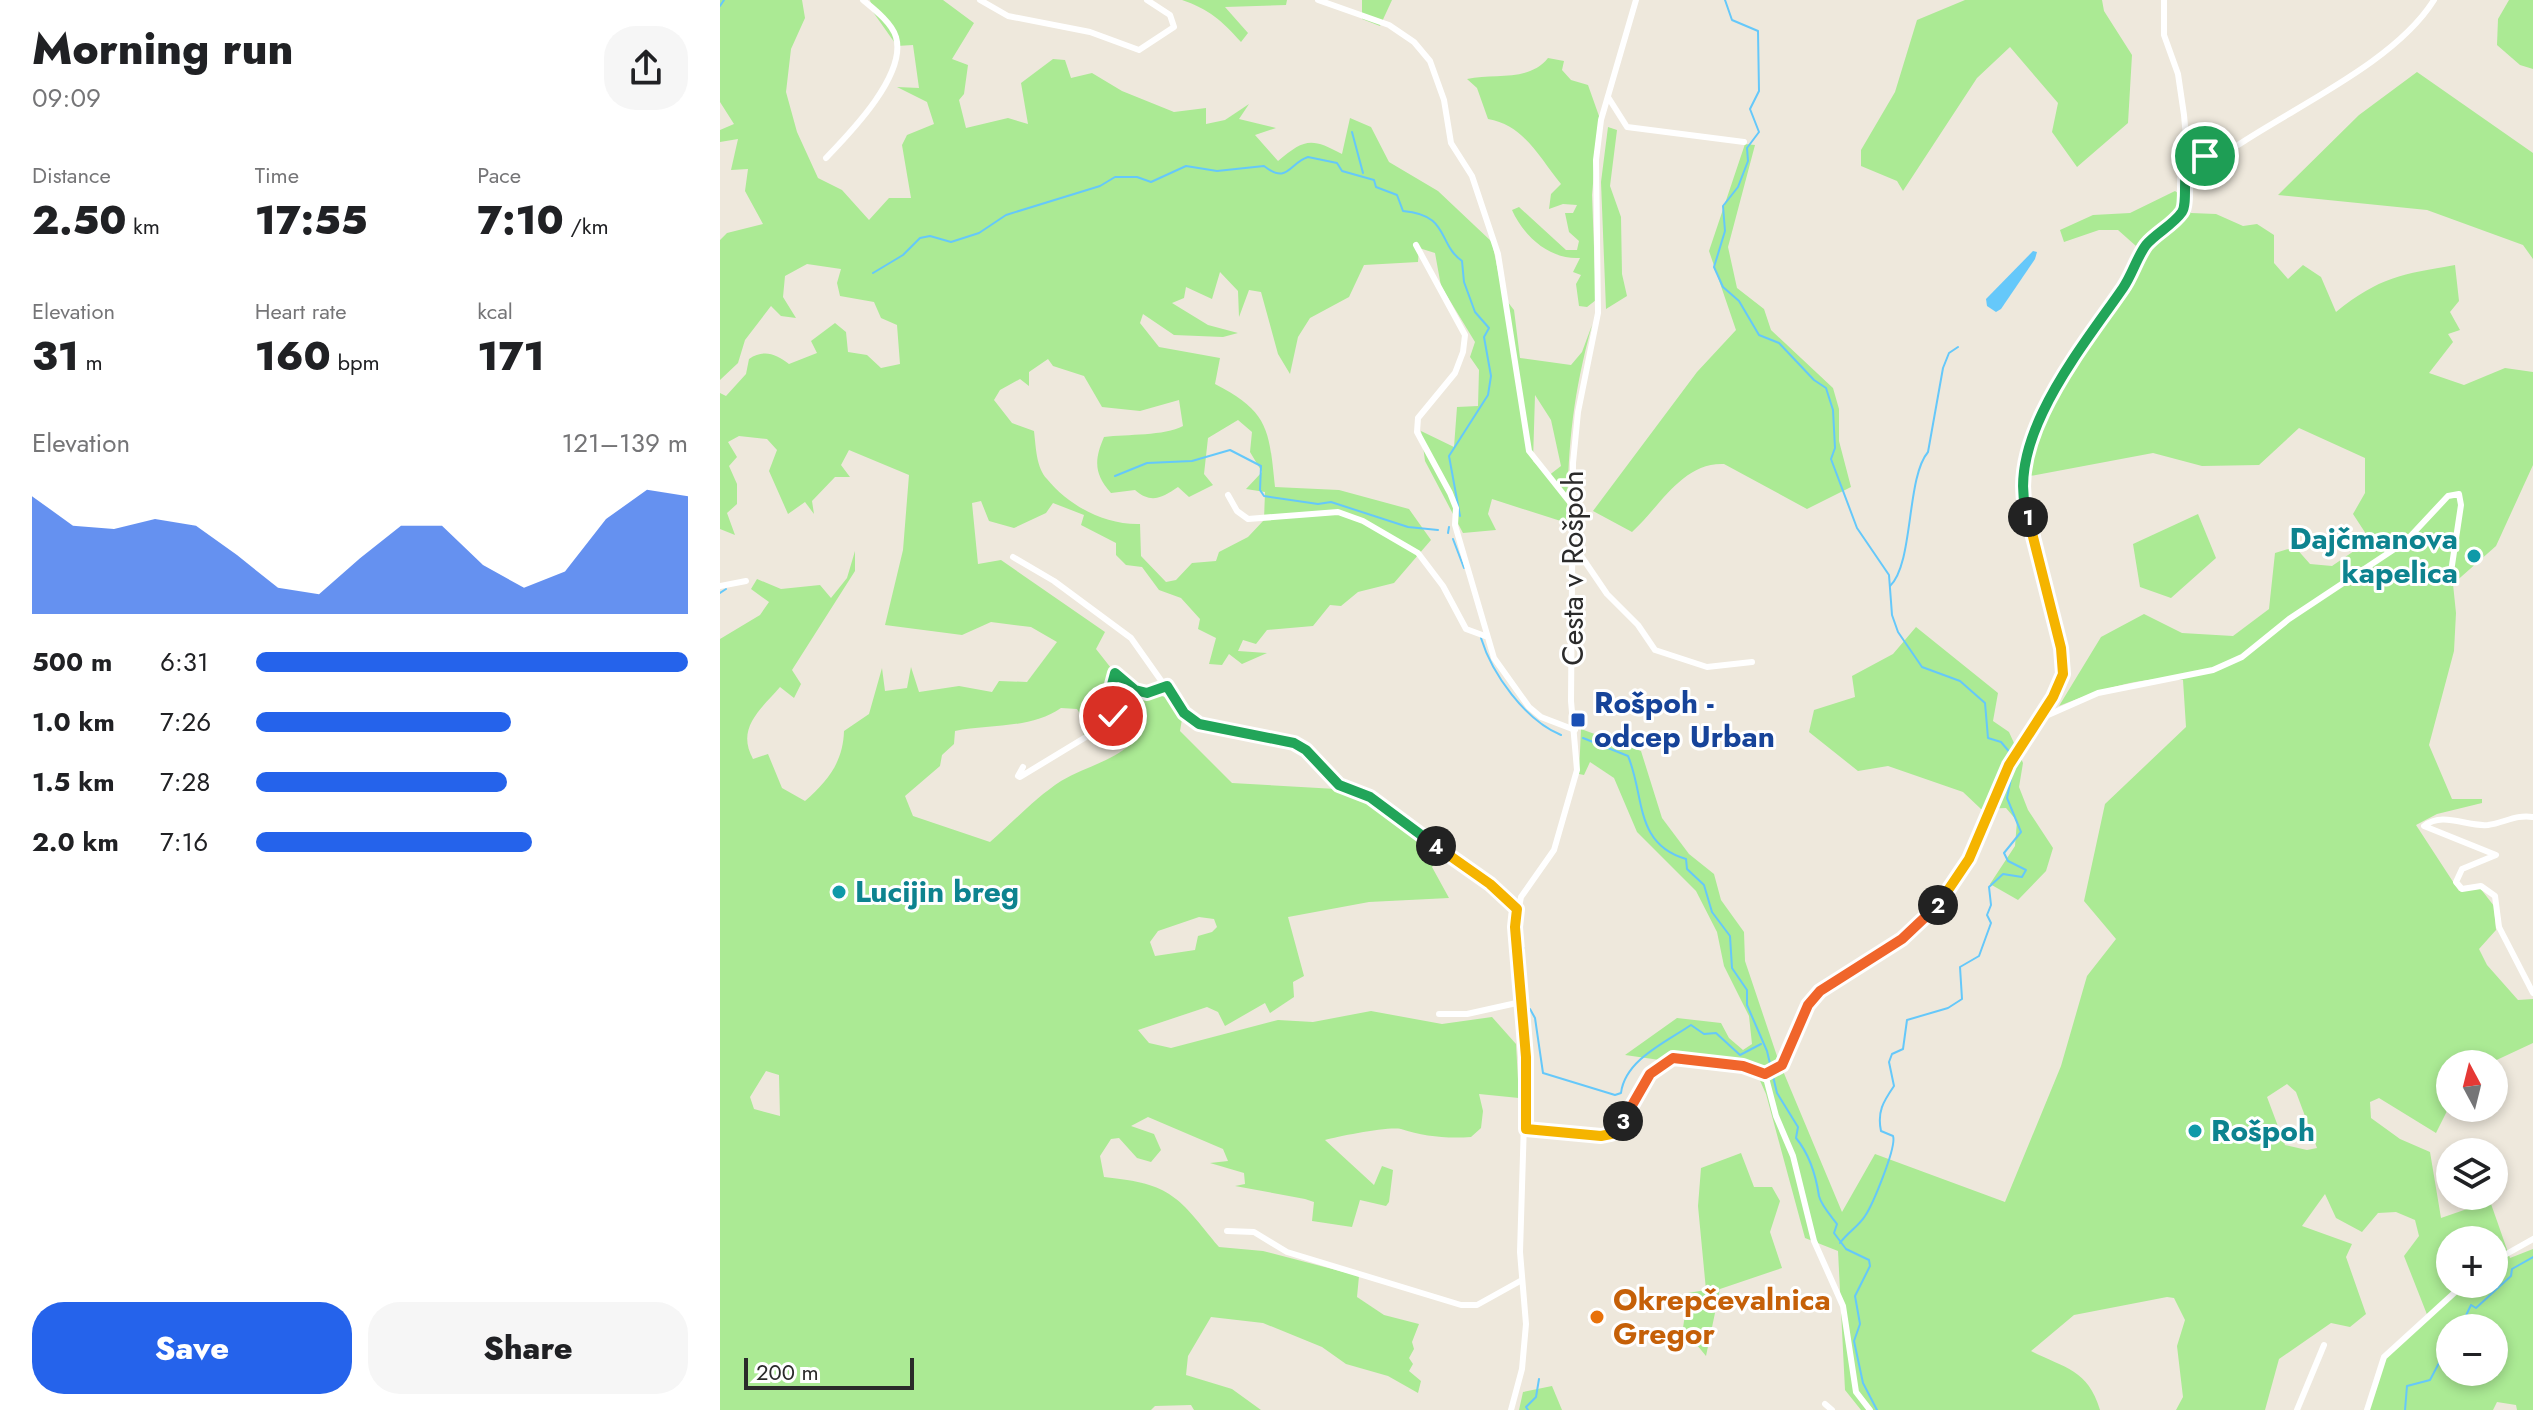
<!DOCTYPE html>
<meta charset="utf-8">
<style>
:root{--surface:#fff;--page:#f6f6f6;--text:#202124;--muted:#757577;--accent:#2563eb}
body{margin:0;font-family:Jost,sans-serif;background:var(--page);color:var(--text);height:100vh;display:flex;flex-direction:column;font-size:30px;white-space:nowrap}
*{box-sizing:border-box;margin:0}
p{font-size:26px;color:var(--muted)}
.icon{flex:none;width:44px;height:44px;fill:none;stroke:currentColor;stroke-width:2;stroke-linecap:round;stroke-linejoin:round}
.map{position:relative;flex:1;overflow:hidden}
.panel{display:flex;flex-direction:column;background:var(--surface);width:720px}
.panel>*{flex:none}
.needle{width:52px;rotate:353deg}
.tools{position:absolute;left:1716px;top:1050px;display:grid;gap:16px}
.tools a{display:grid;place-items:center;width:72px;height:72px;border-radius:50%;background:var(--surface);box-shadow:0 4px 12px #0003;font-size:40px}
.scale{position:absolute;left:24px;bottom:20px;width:170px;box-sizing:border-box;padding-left:8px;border:4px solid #2b2b2b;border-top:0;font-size:22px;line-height:28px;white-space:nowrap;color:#2b2b2b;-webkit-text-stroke:6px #fff;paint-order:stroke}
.pin{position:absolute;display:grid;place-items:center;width:68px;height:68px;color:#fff;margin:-34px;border:4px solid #fff;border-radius:50%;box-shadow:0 2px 8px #0007}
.km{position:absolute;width:40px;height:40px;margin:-20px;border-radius:50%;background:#222;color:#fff;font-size:22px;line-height:40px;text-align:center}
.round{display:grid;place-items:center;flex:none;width:84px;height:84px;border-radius:32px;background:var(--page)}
.summary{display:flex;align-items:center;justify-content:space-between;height:136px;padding:0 32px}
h1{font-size:44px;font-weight:800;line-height:60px}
.figures{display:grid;grid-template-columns:repeat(3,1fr);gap:12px;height:136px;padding:8px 32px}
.figures div{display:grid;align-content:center}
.figures b{font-size:40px;font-weight:800}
.figures small{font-size:22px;font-weight:400}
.figures p{font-size:22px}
.chart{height:224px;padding:16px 32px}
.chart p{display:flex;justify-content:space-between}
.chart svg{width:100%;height:144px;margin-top:8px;fill:var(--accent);opacity:.7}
.primary-button{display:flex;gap:16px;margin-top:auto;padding:16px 32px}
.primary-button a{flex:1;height:92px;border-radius:32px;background:var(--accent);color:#fff;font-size:32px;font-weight:800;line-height:92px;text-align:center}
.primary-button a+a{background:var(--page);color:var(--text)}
ul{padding:0 32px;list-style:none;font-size:26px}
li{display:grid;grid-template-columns:128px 96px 1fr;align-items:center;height:60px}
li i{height:20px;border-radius:10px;background:var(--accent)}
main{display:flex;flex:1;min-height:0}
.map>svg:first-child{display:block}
.green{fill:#abea94;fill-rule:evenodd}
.water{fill:#65c8fa}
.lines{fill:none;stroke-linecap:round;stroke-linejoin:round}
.stream{stroke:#65c8fa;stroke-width:2}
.minor{stroke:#fff;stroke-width:6}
.split-1-casing{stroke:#fff;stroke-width:16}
.split-2-casing{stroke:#fff;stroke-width:16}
.split-3-casing{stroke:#fff;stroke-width:16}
.split-4-casing{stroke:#fff;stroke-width:16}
.split-5-casing{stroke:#fff;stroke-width:16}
.split-1{stroke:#22a559;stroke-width:10}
.split-2{stroke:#f5b400;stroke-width:10}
.split-3{stroke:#f0652b;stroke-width:10}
.split-4{stroke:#f5b400;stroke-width:10}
.split-5{stroke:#22a559;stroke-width:10}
.culture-dot{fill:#0f9aa8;stroke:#fff;stroke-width:3}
.transit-dot{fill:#1a4fb4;stroke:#fff;stroke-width:3}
.food-dot{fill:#e8710a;stroke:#fff;stroke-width:3}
.labels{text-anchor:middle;stroke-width:6;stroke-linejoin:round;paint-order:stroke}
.culture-label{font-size:30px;font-weight:bold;fill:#0d838f;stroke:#fff;text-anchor:start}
.street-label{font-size:30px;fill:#2b2b2b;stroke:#fff}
.transit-label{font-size:30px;font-weight:bold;fill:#164399;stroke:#fff;text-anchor:start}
.food-label{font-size:30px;font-weight:bold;fill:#c56008;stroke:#fff;text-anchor:start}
</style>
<main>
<section class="panel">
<div class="summary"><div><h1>Morning run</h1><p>09:09</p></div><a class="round"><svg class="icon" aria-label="share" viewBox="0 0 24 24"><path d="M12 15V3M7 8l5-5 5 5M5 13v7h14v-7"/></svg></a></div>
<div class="figures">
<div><p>Distance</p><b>2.50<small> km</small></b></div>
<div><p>Time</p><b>17:55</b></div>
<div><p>Pace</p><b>7:10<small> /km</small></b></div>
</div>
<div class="figures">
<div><p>Elevation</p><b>31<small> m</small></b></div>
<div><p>Heart rate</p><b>160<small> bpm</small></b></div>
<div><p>kcal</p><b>171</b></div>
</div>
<div class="chart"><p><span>Elevation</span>121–139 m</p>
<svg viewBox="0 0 160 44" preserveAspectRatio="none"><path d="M0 44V8L10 17L20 18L30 15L40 17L50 26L60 36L70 38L80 27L90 17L100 17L110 29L120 36L130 31L140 15L150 6L160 8V44z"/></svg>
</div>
<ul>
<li><b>500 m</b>6:31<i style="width:100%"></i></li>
<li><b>1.0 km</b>7:26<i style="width:59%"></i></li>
<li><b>1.5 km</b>7:28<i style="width:58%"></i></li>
<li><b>2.0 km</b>7:16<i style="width:64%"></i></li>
</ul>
<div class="primary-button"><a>Save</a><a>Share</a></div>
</section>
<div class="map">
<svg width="1813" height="1410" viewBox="0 0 1813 1410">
<rect width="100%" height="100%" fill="#eee8dc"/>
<g class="green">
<path d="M0,0H82L85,18L71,49L66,92L77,132L98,178L122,190L149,220L169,198H191L182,145L187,135L214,124L207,102L177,87L199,88L193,45L177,46L153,12L150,0H223L254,23L232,59L248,65L244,94L239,100L246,128L288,118L308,124L301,83L333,59L345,60L351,78L372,73L402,91L454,112L486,108V124L505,120L529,104L519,119L556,128L535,135L558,161C584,139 591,137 622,154L630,118L651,127L669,162L718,191L772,242L783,296L794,310L800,358L851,365L862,352L872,325C852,398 848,447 847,523L772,499L768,514L776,530L743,533L705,461L701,431L734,447L737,407L758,406L759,370L750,357L755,342L721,286L715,253L699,248L698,262L644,265L629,297L590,318L578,337L570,374L558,354L541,292L529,290L519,317L518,291L500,272L492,299L466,287L464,298L452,303L488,325L518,333L503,337L454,335L423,314L420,323L439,347L500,358L495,384C549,412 549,429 555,487L619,490L689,509L711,540L674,583L638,592L621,606L610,605L593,626L547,630L536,644L523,640L518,651L547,653L522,664L509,654L502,665L489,664L496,638L478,629L480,619L461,598L439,590L422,567L406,565L396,555V543L361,525L364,515L333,503L326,513L294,528L269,521L261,501L252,503L258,564L281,560L385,632L376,649L402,682L450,699L462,719L460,731L512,783L634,790L722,854L712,867L729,898L649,902L568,917L584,976L573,982L574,997L550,1013L545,1003L505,1026L498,1012L487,1007L418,1030L429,1043L451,1048L558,1020L593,1022L651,1011L722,1024L772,1017L796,1044L799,1098L759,1094L763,1111L761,1128L751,1137C726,1139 703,1136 681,1129C670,1126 619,1136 605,1140L654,1185L662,1166L673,1170L669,1202L666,1206L640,1200L632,1227L592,1221L594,1202L585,1199L515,1186L525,1184L524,1173L490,1163L508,1161L503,1149L428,1117L411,1126L434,1134L441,1150L431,1162L417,1158L399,1138L391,1139L380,1156L384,1177C453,1184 458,1197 499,1247L543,1251L639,1276L637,1297L664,1315L699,1324L692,1342L694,1349L689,1358L693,1364L689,1371L701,1381L698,1393L668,1376L626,1364L602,1347L543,1323L491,1317L468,1356L466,1375L512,1389L541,1410H474L471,1405L435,1406L431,1410H0V639L40,615L49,602L31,589L37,579L61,589L100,585L111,598L127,578L135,551V571L72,670L81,684L74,698L60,687C40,710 16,728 33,759L48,754L62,788L85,801C108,781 123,762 124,731L149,714L162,668L165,691L187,688L191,667L199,692L239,686L272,692L279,681L307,682L337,642L311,627L271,622L242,635L165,625L183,550L189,475L129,450L121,465L130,477H115L92,501L94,514L85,502L68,514L49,471L57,450L47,439L19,436L8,442L17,457L9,466L17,484V504L7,513L15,535L0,529V393L6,396L26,374L29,359C44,349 56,354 69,364L97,353L91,341L115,323L126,332L128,352L147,355L161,368L180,364L177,325L161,318L154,302L120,296L117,283L121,269L87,264L65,276L63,297L76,318L61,316L51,306L25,340L18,363L0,380V240L7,233L43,224L25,191L28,169L11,170L18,139L0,142V130L14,124L0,102ZM328,359L333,366L364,376L382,407L420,411L459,400L463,426C444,436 408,434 384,437C374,460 374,474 391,493L415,490C431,504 442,498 458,487L469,497L493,485L484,474L488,438L518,420L532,432L530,452L542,472L526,489L545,492L544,520L528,537L499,552L496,561L472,563L456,580L446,582L421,556L420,524C385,525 349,506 327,479C316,467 316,447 314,431L292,423L274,400L280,390L300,379L309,386V372ZM815,395L831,420L841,466L828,476L813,461ZM341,708L357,709L366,723L362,742L394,713L408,720L411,744C390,762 365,767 341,781C315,798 293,822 270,842L193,816L185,796L220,766L222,755L234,744L235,731C269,724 311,729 341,708ZM479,917L494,919L497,927L492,932L478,936L475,950L435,956L430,942L438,931ZM46,1071L59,1075L60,1116L34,1109L30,1097Z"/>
<path d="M462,0H567L566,5L505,7L528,33L521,42C502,21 489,9 462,0Z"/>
<path d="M642,0H672L660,26L642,19Z"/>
<path d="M1245,0H1382L1384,11L1412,55L1408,123L1357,167L1332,132L1338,103L1290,47L1257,78L1183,191L1177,181L1141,166V150L1175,92L1197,20Z"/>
<path d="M1789,0H1813V69L1800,65L1777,45L1778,19Z"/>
<path d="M828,58L844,61L842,70L851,80L868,85L879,116L872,195L876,300L867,307L859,306L856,284L861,275L853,272L860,258C830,260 804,237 792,210L799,207L846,250H857L859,241L849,232L845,213H853L857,205L843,204L829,209L831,194L841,184C819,157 804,125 768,119L757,88L747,79C775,73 809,82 828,58Z"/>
<path d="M1697,72L1813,153V259L1803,245L1707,210L1558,195L1639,115Z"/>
<path d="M888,127L897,130L890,186L901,217L902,274L907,296L886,309L881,182Z"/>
<path d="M1025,144L1035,145L1008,247L1017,288L1044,309L1051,330L1113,388L1119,409V441L1131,487L1087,509L1004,464C962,462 939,508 912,532L873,511L977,372L1016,330L989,251Z"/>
<path d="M1455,191L1466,199L1471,213L1496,214L1523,226L1537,224L1554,235V263L1568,279L1583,265L1601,277L1616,312C1659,277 1683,274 1735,265L1739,301L1730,312L1740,330L1728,334L1733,342L1709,373L1744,385L1785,368L1813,372V465L1776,546L1733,584L1736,613L1734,651L1709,745L1732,799H1762V803L1717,814L1696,825L1739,891L1760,888L1774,906L1776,930L1759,949L1767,965L1798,1000L1813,999V1043L1768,1064H1730V1105L1716,1133L1659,1098L1650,1102L1651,1118L1680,1139L1710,1152L1721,1218L1770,1201L1790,1258L1813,1249V1410H1797L1796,1405L1777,1402L1773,1410H1647L1663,1360L1708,1317L1684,1256L1699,1236L1695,1220L1676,1212L1658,1213L1642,1232L1616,1218L1605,1194L1582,1226L1632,1244L1626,1257L1646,1314L1630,1327L1611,1323L1559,1359L1545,1410H1456L1463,1397L1457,1346L1465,1320L1454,1298L1447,1297L1354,1315L1311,1351C1344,1368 1368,1369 1380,1410H1141L1125,1390L1118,1251L1085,1238L1046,1094L1037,1074L905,1055L957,1018L1001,1023L1009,1038L1023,1050L1032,1044L1029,1016L1004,966L997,932L976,891L917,832L894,778L870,762L864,775L859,774L861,729L921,751L942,818L969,854L994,874L1001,900L1024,932L1025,961L1058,1059L1122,1212L1155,1154L1285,1202L1341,1066L1367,976L1396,939L1364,901L1385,804L1466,727L1463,680C1421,675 1378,691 1339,706L1381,637L1424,614L1462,633L1513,636L1549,609L1555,553L1575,547L1590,564L1612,566L1650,540L1633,514L1645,493V458L1579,428L1539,465L1482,466L1433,453L1310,476C1312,405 1366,337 1409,285L1407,269L1416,246L1398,230H1379L1344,242L1340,230L1373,215L1410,213ZM1567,1084L1576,1092L1597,1148L1587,1150L1565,1145L1547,1097ZM1730,1240H1774V1284H1730ZM1730,1328H1774V1372H1730Z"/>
<path d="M1478,514L1496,558L1451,598L1420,587L1413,544Z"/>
<path d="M1196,627L1278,693L1273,721L1289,732L1303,763L1299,787L1308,810L1333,848L1326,871L1298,900L1270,884L1295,846L1297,821L1286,808L1261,809L1243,792L1168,766L1138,771L1089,732L1094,710L1135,697L1132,676L1173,654Z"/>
<path d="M1021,1153L1034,1187H1052L1060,1201L1050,1232L1062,1268L1000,1289L986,1356L963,1328L968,1293L986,1290L978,1206L981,1168Z"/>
<path d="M832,1386L842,1410H799L803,1392Z"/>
</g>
<path class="water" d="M1313,251L1317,252L1315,259L1281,309L1276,312L1267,306L1266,299Z"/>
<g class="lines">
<g class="stream">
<path d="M1005,0L1012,20L1038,31L1039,91L1030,109L1039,132L1027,148L1028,161L1018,187L1003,206L1005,231L994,267L1003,287L1019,301L1039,335L1059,343L1094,380L1106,388L1113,410L1115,448L1111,459L1137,528L1169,575L1172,615L1178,632L1202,667L1240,681L1265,703L1268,738L1281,742L1292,755"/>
<path d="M0,6L4,0"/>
<path d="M632,132L643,173"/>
<path d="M153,273L183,255L200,238L210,236L231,242L259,233L286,215L380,186L395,177H417L431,182L466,166L497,171L544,166C568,185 569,163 588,157L617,163L622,171L654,180L656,187L677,195L683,211C730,215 717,243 742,261L744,282L755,312L769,328L764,337L771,376L768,395L729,456L740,516"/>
<path d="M395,476L427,463L472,461L510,450L541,466L540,490L544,496L598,504L611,502L688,527L718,530"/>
<path d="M728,533L729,527"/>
<path d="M733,539L744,568"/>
<path d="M1170,586C1194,563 1186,478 1208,452L1223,368L1229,353L1238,347"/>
<path d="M0,593L6,589"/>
<path d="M761,638C772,674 805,720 841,735"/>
<path d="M863,738L908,756C925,796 914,844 966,859L967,869L984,885L992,912L1010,936L1012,968L1027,990V1005L1047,1051L1057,1093L1078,1127L1076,1138C1090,1155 1096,1176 1099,1196C1101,1205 1111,1216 1117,1224L1114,1233L1126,1249L1149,1260L1150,1266L1135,1296L1140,1324L1134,1341L1143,1383L1157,1410"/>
<path d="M803,966L804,948"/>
<path d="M803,973L807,1004"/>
<path d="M810,1009L815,1018L823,1073L895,1095L901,1093C905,1060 946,1042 971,1025L984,1034L996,1033L1020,1055L1041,1044"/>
<path d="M1120,1243C1128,1232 1139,1226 1145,1216C1152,1206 1177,1147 1173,1136L1161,1131C1157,1112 1163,1102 1174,1086L1169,1062L1172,1054L1183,1049L1187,1020L1228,1008L1242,999L1240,967L1259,956L1271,923L1267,915L1271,905L1269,887L1283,874L1302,877L1306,870L1288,861L1284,853L1301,832L1287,798L1295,759"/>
<path d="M1740,1328L1751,1305L1756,1308L1791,1276L1792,1269L1813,1257"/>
<path d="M808,1410L806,1407L816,1397L819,1379"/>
<path d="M1685,1410L1687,1386L1710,1380L1730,1342"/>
</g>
<g class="minor">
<path d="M260,0L288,16L370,32L419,50L454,27L450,15L427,0"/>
<path d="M598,0L669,25L694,42L710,61L724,100L731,143L752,176L778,254L809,451L852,505"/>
<path d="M888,97L907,127L1024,142"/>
<path d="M106,158C130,133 187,75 176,37C172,23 154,9 143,0"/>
<path d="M1468,159L1497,155L1518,145C1578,105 1676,61 1714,0"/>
<path d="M696,245L745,335L743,352L735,373L698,418L697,432L730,493L736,508L735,525L774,658L809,707L821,717L855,730"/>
<path d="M508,495L517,511L528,519L618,512L643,521L698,553L723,586L746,629L765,636"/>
<path d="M853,544L887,594L918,625L935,650L987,667L1032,662"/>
<path d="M293,557L334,581L411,638L464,713L479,724L574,743L586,750L619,785L650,797L677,816L770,884L797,909"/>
<path d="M0,586L26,581"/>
<path d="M1319,719L1378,693L1493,670L1522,657L1569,619L1685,542L1728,496L1739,494L1741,505L1731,572"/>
<path d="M303,767L298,776L300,777L389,723L393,716L390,692L395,673L415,690L427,693L447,686"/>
<path d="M1813,817C1796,814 1784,823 1768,825C1746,827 1723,811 1704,826L1776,855L1742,869L1736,882L1742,889L1761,886L1775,896L1779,927L1813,993"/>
<path d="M719,1014H747L801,1002"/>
<path d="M1045,1074L1062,1065L1088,1005L1100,991L1120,975L1182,939L1223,900L1249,859L1289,765L1340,684L1343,657L1317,542L1305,508L1304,471L1330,396L1342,375L1404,287L1424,247L1465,206L1463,178L1468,159L1464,115L1458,74L1444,35V0"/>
<path d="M1045,1074L1056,1116L1073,1156L1094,1241L1123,1306L1136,1392L1150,1410"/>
<path d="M806,1129L881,1136L899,1127L930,1074L953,1058L1023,1066L1045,1074"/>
<path d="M507,1231L534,1232L567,1252L741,1305H757L802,1280"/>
<path d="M1774,1261L1813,1239"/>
<path d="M1105,1404L1112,1410"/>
<path d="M791,1410L802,1369L806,1324L800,1252L806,1057L795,927L801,897L834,850L857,770L851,701L853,463L858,412L878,313L876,160L881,120L916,0"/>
<path d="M1577,1410L1604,1345"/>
<path d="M1647,1410L1664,1357L1744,1284"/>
</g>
</g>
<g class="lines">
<g class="split-1-casing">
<path id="split-1" d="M1308,517C1282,442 1364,345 1403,288C1412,275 1417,257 1426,245C1436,233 1453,225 1462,212C1468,203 1462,175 1468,159L1485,156"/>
</g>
<g class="split-2-casing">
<path id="split-2" d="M1218,905L1249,859L1289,765L1333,697L1343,674L1341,648L1308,517"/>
</g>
<g class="split-3-casing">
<path id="split-3" d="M903,1121L930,1074L953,1058L1023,1066L1045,1074L1062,1065L1088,1005L1100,991L1182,939L1218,905"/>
</g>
<g class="split-4-casing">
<path id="split-4" d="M716,846L770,884L797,909L795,927L806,1057V1129L881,1136L891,1134L903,1121"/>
</g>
<g class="split-5-casing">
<path id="split-5" d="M393,716L390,692L395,673L415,690L427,693L447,686L464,713L479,724L574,743L586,750L619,785L650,797L716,846"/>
</g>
<use href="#split-1" class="split-1"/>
<use href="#split-2" class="split-2"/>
<use href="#split-3" class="split-3"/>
<use href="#split-4" class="split-4"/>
<use href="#split-5" class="split-5"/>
</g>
<g class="culture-dot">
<circle cx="1754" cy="556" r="8"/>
<circle cx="119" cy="892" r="8"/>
<circle cx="1475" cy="1131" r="8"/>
</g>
<rect class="transit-dot" x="850" y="712" width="16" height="16" rx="4"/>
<circle class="food-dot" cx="877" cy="1317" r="8"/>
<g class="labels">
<g class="culture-label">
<text x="1738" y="549" text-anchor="end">Dajčmanova<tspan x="1738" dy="34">kapelica</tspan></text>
<text x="135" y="902">Lucijin breg</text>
<text x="1491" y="1141">Rošpoh</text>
</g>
<g class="street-label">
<text transform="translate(853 568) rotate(-90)" y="10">Cesta v Rošpoh</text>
</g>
<g class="transit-label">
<text x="874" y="713">Rošpoh -<tspan x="874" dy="34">odcep Urban</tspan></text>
</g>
<g class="food-label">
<text x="893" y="1310">Okrepčevalnica<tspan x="893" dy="34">Gregor</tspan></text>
</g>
</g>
</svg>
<div class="tools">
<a><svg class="needle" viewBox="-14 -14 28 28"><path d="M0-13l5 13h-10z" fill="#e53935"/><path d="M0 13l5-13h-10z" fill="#757577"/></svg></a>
<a><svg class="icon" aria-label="layers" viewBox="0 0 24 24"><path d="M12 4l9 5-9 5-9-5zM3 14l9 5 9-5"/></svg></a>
<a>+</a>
<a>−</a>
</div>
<div class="scale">200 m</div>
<div class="pin" style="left:1485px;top:156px;background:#1e9e55"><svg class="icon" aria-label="arrive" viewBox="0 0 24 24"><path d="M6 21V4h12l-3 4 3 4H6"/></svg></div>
<div class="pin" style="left:393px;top:716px;background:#d93025"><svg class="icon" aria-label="check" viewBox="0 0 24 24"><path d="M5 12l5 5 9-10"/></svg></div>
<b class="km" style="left:1308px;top:517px">1</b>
<b class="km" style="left:1218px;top:905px">2</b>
<b class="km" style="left:903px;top:1121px">3</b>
<b class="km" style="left:716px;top:846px">4</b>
</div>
</main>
